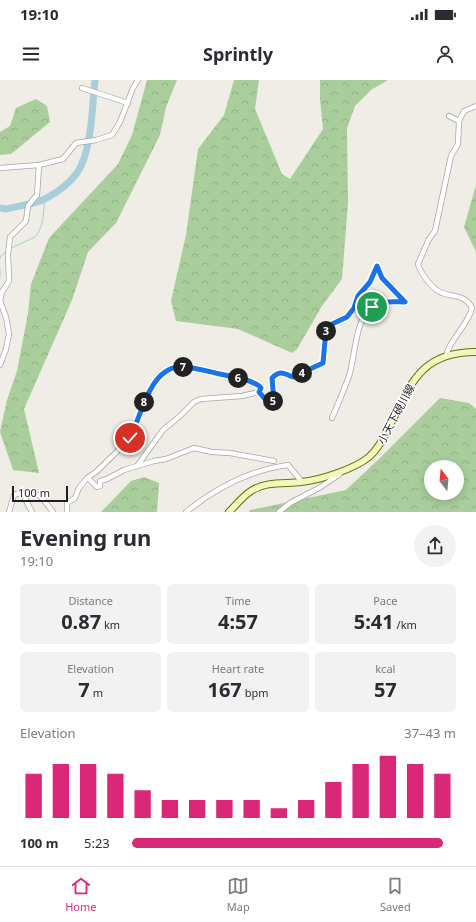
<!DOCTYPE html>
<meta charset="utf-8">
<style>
:root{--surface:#fff;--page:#f2f2f3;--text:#2b2b33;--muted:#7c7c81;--line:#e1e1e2;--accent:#db2777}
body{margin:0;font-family:"Noto Sans","Noto Sans JP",sans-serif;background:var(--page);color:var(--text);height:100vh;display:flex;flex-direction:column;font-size:15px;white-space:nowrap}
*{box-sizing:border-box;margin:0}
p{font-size:13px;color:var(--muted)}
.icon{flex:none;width:22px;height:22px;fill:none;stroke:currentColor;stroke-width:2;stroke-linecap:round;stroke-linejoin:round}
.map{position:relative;height:432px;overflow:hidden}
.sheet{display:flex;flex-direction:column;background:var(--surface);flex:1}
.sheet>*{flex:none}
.needle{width:26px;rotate:344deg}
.tools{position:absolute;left:424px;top:380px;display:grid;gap:8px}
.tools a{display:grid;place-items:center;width:40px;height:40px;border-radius:50%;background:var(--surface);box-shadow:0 2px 10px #0003;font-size:20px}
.scale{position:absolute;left:12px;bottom:10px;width:56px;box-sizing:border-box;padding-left:4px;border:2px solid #1f1f1f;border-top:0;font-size:11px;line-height:14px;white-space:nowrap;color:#1f1f1f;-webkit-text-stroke:3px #fff;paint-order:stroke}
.pin{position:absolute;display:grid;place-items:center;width:34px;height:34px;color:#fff;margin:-17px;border:2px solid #fff;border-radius:50%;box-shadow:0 1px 4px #0007}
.km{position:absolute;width:20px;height:20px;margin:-10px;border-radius:50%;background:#222;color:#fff;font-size:11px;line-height:20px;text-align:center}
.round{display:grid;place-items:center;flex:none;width:42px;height:42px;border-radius:21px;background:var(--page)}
.summary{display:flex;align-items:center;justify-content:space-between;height:68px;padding:0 20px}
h1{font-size:22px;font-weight:700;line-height:30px}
.stats{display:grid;grid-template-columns:repeat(3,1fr);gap:6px;height:68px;padding:4px 20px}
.stats div{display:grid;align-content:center;border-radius:6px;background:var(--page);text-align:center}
.stats b{font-size:20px;font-weight:700}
.stats small{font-size:11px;font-weight:400}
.stats p{font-size:11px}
.chart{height:112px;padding:8px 20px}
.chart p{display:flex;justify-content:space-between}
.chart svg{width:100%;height:72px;margin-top:4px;stroke:var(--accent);stroke-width:6}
ul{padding:0 20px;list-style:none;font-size:13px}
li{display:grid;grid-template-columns:64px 48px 1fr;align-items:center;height:30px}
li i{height:10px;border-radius:5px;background:var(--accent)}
.status{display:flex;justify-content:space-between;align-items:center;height:28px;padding:0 20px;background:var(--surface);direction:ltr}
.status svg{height:11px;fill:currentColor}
header{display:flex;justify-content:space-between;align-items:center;height:52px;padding:0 20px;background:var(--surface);font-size:18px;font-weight:700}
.dock{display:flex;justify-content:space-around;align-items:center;height:56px;border-top:1px solid var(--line);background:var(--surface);font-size:11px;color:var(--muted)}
.dock a{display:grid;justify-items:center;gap:2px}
.dock .on{color:var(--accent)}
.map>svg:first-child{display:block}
.forest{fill:url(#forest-crowns);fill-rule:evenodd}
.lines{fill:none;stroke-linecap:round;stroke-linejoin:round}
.stream{stroke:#a8cedc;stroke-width:1}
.river{stroke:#a8cedc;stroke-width:7}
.street-casing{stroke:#a6a6a6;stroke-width:6}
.secondary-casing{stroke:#647409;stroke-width:8}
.street{stroke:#fff;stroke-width:4.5}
.secondary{stroke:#f2f8bc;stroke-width:6}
.route-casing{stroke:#fff;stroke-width:8}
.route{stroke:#1a73e8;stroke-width:5}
.labels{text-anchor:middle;stroke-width:3;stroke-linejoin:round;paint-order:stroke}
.street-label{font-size:11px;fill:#1f1f1f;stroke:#fff}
</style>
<div class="status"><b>19:10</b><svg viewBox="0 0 49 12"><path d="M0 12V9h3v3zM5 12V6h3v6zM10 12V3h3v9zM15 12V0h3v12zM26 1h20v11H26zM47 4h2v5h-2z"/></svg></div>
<header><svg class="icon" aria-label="menu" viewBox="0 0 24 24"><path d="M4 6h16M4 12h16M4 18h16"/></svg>Sprintly<svg class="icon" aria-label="person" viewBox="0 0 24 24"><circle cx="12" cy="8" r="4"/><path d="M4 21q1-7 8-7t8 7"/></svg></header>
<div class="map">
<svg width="476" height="432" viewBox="0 0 476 432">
<defs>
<pattern id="forest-crowns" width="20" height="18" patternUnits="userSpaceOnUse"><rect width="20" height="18" fill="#a9ce9c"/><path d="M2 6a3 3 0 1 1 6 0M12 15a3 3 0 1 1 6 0" fill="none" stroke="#91b086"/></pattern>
</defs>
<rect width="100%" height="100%" fill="#f0ede6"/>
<g class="forest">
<path d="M147,0H177L166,27L160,55L116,143L88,172L72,220L24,329L39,393L13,390L0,352L7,320L17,291L28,233L31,204L49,158L118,84L132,55Z"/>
<path d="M234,0H259L255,29L282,94L290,99L323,49L320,19V0H388L371,10L355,26L347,48L348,123L342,199L322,226L297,269L292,273L238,249L176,241L171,221L186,155L198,69L224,35Z"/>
<path d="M36,19L47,26L50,42L11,74L0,75V52L10,46L16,28Z"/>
<path d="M476,105V172L464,147Z"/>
<path d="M440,318L469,323L476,329V432H249L250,430L346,410L382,376ZM431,387H457V413H431Z"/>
<path d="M144,397L159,403L157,432H101L131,401Z"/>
</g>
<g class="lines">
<g class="stream">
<path d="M11,168L35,157C44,147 43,132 45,119"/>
<path d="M0,179L1,176L7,171"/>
<path d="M0,189V197"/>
</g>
<path class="river" d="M0,128L6,129C18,126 35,124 45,119C56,113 70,103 77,93C92,71 92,27 95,0"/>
<g class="street-casing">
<g id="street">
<path d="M82,8L128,23"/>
<path d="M449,36L459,41"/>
<path d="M0,88L39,85L63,79L76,63L96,60L112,55L120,42L133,8L138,0"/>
<path d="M446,276C450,258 468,246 472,228C466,215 454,217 442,213C432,209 421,194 418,184L429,159L435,151L451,76L458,64L459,41L464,31L476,26"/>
<path d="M0,285L6,269L9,254L6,237L0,221L2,212L9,201L8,174L10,157L26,141L28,126L37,115L39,85"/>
<path d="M259,312L271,326L273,325L274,322L272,298C280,291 284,294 293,297L323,283L327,250L330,245L347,237L354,228L360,213L370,202L377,186"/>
<path d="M332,338C338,324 344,310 349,296C356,275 354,237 375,225C381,221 398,222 405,223L382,198L377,186"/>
<path d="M137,386L163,350L180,336L194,322L201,319L242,316L259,312"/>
<path d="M88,398L97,407L100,406V401L107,399L124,390L154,381L166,379L194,368L212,372L230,373L274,381"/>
<path d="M22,413L32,432"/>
<path d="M9,432L14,415C18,413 20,414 24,413C42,412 42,419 53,432"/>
<path d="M67,432V423L75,418L79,408L87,398L96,392L131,358L144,322L159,296L167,290L177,287L205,290L230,296L259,305L261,308L259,312"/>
<path d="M186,432C216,408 250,390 288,385L302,402"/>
<path d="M279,432L290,423L319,408L340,394"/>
</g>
</g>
<g class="secondary-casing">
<path id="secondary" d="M229,432C236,425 243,416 251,411C266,401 285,404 301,402C321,400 354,389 369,377C378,369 384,358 389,347C411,304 420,272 476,272"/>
</g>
<use href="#street" class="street"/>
<use href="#secondary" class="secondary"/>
</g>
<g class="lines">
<g class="route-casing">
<path id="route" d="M130,358C141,337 149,290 178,287C191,286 207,291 220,294C230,296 255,300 261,308L259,312L271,326L273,325L274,322L272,298C280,290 283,293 293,297L323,283L326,250L330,245L347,237L354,228L358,216L370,202L377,186L382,198L405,222C394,222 381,220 372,227"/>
</g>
<use href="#route" class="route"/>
</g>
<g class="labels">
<g class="street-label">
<text transform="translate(396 334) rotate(-62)" y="4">小天下硯川線</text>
</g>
</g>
</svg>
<div class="tools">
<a><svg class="needle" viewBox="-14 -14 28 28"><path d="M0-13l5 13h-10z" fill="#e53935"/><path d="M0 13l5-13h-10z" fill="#7c7c81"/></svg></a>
</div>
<div class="scale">100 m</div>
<div class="pin" style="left:372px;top:227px;background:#1e9e55"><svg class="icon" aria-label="arrive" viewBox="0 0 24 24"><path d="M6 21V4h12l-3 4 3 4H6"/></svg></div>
<div class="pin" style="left:130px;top:358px;background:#d93025"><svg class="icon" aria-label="check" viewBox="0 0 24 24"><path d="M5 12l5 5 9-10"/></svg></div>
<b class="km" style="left:326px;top:251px">3</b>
<b class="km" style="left:302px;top:293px">4</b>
<b class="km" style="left:273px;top:321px">5</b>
<b class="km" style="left:238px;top:298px">6</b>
<b class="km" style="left:183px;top:287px">7</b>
<b class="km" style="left:144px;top:322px">8</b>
</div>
<section class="sheet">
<div class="summary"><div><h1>Evening run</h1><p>19:10</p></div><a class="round"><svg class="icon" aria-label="share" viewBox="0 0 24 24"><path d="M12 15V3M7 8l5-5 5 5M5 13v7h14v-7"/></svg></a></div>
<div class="stats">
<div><p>Distance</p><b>0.87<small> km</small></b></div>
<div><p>Time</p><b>4:57</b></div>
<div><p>Pace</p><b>5:41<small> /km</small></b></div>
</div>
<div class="stats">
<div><p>Elevation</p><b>7<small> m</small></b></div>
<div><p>Heart rate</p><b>167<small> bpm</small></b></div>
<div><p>kcal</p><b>57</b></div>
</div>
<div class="chart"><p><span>Elevation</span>37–43 m</p>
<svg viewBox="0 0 160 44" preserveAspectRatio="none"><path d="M5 44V17M15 44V11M25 44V11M35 44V17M45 44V27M55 44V33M65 44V33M75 44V33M85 44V33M95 44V38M105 44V33M115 44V22M125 44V11M135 44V6M145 44V11M155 44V17"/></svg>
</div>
<ul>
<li><b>100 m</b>5:23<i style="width:96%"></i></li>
</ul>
</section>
<nav class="dock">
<a class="on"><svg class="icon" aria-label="home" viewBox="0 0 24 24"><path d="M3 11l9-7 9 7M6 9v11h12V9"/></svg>Home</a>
<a><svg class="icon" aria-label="map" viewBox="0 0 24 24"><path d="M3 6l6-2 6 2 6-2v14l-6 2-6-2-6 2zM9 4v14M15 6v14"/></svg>Map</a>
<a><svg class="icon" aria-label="saved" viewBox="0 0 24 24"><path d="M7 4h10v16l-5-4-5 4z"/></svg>Saved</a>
</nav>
